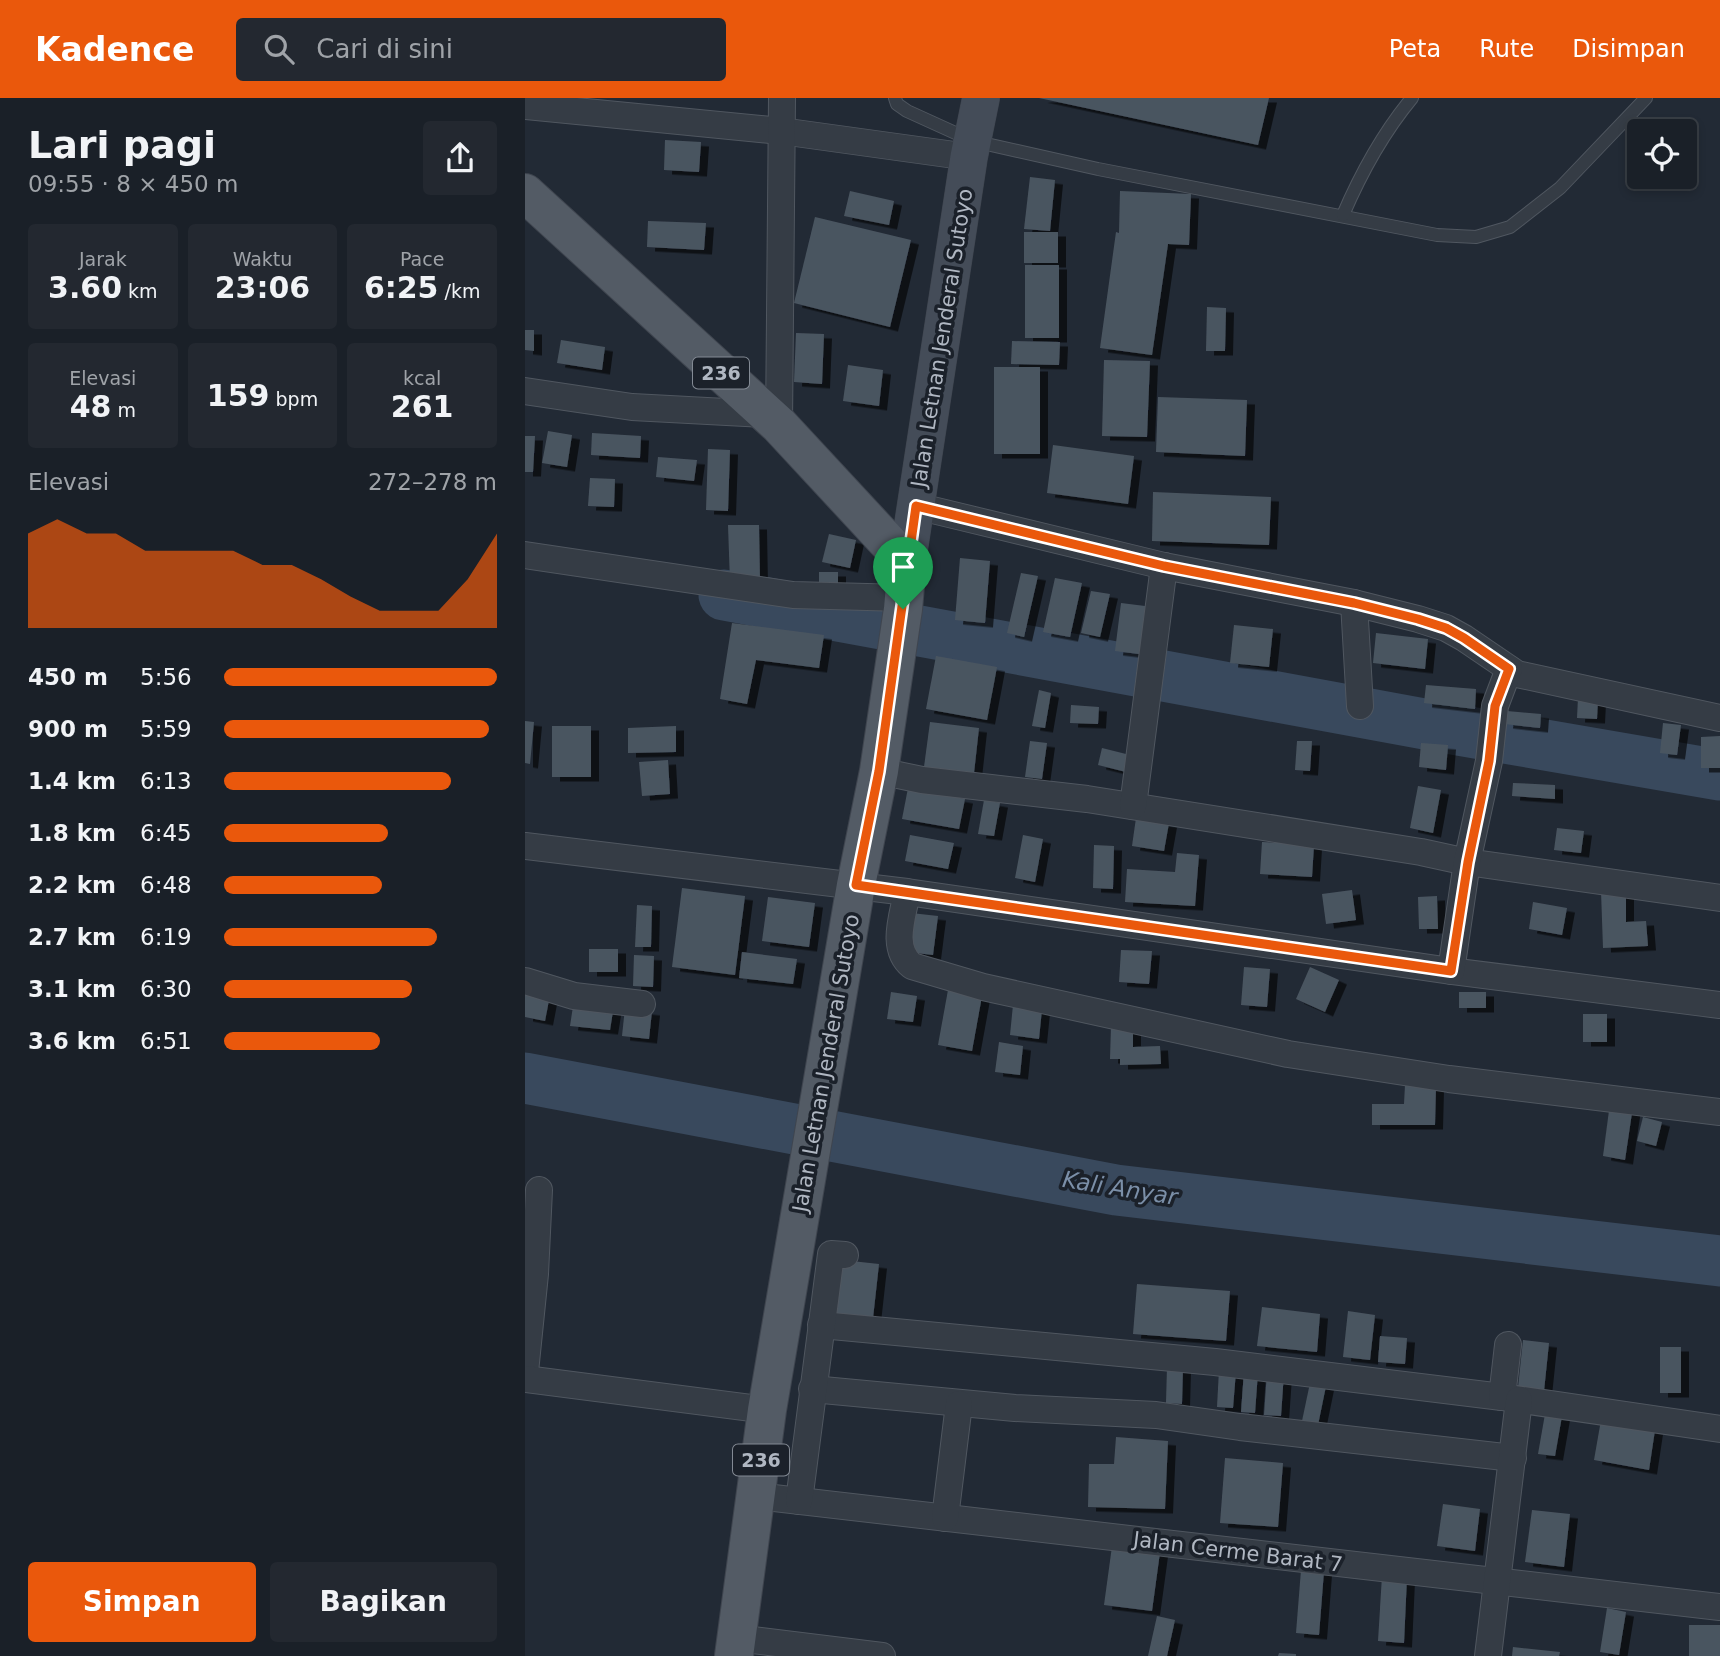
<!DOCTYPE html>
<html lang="id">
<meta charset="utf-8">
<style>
:root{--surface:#1a2028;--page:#232830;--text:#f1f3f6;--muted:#9fa3a8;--line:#383e45;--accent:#ea580c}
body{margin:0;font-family:"DejaVu Sans",sans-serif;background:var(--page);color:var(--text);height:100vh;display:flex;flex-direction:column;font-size:26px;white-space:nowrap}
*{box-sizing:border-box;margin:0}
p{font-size:23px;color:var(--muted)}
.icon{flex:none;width:38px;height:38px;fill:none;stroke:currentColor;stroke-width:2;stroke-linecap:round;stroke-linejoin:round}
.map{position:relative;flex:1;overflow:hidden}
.drawer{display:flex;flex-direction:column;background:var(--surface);width:525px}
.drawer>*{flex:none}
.buttons{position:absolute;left:1102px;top:21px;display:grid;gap:14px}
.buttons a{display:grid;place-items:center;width:70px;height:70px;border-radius:7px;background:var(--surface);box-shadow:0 4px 10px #0003,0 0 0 2px var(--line);font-size:35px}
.pin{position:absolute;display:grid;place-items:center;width:60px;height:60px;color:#fff;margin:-72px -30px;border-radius:50% 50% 50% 0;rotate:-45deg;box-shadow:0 0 7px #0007}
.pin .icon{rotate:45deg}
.round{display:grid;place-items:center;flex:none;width:74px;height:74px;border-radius:7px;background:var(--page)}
.head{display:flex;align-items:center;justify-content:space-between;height:119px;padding:0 28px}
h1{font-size:38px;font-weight:700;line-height:52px}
.metrics{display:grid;grid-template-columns:repeat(3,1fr);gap:10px;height:119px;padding:7px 28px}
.metrics div{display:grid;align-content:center;border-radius:7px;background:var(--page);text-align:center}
.metrics b{font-size:30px;font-weight:700}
.metrics small{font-size:19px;font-weight:400}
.metrics p{font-size:19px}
.chart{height:196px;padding:14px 28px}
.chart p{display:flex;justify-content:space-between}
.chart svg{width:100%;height:126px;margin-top:7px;fill:var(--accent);opacity:.7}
.action{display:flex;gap:14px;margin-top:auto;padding:14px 28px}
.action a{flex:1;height:80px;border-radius:7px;background:var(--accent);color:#fff;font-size:28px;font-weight:700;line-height:80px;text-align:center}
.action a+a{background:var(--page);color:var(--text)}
ul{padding:0 28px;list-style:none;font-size:23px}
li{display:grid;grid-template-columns:112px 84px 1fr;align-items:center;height:52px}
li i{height:18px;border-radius:9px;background:var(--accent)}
header{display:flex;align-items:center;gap:42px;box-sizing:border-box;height:98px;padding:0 35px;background:var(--accent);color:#fff}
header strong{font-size:33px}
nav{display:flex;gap:38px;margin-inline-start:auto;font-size:24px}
.search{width:490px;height:63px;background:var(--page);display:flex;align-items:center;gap:18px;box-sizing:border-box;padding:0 24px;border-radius:7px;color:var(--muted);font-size:26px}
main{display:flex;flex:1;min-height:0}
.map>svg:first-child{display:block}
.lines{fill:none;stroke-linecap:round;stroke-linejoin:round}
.river{stroke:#39495d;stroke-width:51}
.building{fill:#4a5560;filter:url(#shadow)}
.service-casing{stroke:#505760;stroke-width:14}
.minor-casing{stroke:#505760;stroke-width:28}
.secondary-casing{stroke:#3f454f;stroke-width:38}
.primary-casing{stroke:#3f454f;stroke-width:40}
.service{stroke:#353c45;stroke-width:12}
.minor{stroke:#353c45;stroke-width:26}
.secondary{stroke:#444c58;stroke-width:37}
.primary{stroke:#535b65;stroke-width:38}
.route-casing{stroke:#fff;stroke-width:14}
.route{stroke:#ea580c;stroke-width:9}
.labels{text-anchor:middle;stroke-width:7;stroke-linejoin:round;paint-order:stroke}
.shield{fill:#1b212a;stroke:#838a94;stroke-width:2}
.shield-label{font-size:19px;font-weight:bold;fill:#b0b7c2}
.street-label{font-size:21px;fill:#b0b7c2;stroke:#1b212a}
.water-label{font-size:23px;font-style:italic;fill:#7b8fa8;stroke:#1b212a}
</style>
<header>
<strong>Kadence</strong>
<div class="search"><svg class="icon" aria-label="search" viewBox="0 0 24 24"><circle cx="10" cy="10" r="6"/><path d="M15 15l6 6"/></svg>Cari di sini</div>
<nav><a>Peta</a><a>Rute</a><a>Disimpan</a></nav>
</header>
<main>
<section class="drawer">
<div class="head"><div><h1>Lari pagi</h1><p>09:55 · 8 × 450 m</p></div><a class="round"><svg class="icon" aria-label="share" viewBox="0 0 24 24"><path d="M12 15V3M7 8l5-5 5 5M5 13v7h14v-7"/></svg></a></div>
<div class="metrics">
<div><p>Jarak</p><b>3.60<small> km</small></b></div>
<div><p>Waktu</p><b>23:06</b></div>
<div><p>Pace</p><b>6:25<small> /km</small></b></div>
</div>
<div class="metrics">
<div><p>Elevasi</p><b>48<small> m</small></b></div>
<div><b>159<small> bpm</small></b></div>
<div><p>kcal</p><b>261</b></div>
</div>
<div class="chart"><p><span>Elevasi</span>272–278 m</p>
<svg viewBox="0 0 160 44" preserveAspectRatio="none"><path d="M0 44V11L10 6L20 11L30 11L40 17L50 17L60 17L70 17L80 22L90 22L100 27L110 33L120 38L130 38L140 38L150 27L160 11V44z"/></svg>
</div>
<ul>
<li><b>450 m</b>5:56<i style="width:100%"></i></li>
<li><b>900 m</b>5:59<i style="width:97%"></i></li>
<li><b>1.4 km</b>6:13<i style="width:83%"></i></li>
<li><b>1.8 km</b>6:45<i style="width:60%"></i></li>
<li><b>2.2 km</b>6:48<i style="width:58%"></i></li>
<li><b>2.7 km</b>6:19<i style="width:78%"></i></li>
<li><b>3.1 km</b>6:30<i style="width:69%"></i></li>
<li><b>3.6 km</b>6:51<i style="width:57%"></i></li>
</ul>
<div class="action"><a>Simpan</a><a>Bagikan</a></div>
</section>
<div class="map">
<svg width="1195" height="1558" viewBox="0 0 1195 1558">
<defs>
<filter id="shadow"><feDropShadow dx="8" dy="4.5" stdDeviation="0" flood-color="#0009"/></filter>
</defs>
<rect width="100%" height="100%" fill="#222a35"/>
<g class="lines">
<g class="river">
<path d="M199,497L921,630L1195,677"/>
<path d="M0,980L591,1092L1195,1163"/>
</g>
</g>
<g class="building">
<path d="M514,0H744L733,47Z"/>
<path d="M140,42L176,44L174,74L139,72Z"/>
<path d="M505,79L530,82L525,133L499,131Z"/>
<path d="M325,93L369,103L364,127L319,118Z"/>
<path d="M595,93L666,96L664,147L643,146L627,257L575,250L591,134L594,135Z"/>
<path d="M290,119L386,142L365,229L269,205Z"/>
<path d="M123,123L181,125L179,152L122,149Z"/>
<rect x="499" y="134" width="34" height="31"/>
<rect x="500" y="167" width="34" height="73"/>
<path d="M682,209L701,210L700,253H681Z"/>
<path d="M0,232H9V253L0,252Z"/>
<path d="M271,235L299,236L297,286L269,284Z"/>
<path d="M36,242L80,249L77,272L32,265Z"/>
<path d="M487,243L535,244L534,267L486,266Z"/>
<path d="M579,262L625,263L622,339L577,338Z"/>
<path d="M323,267L358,272L354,308L318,303Z"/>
<rect x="469" y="269" width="46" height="87"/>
<path d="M633,299L722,302L720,358L631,354Z"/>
<path d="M23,333L47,337L42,369L17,365Z"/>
<path d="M67,335L116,338L115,360L66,357Z"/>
<path d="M0,338H10L8,374H0Z"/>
<path d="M528,347L609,358L603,406L522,395Z"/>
<path d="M183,351L205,352L203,413L181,412Z"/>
<path d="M133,359L172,362L169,383L131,379Z"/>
<path d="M65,380L90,381L89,409L63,408Z"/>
<path d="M628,394L746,399L744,447L627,443Z"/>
<path d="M203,427H234L235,484H205Z"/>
<path d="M304,436L331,442L325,470L297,464Z"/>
<path d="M435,460L465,463L460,525L430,522Z"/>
<rect x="294" y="474" width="19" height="21"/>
<path d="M496,475L513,478L499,539L482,535Z"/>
<path d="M530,480L557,485L545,539L518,534Z"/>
<path d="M566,493L585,496L575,539L556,535Z"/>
<path d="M596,505L628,509L622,557L590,553Z"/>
<path d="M207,525L299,537L294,570L231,562L222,606L195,601Z"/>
<path d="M709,527L748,531L744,569L705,565Z"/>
<path d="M851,535L903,541L900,571L848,565Z"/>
<path d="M411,558L472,569L462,622L401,611Z"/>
<path d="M901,587L951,591L950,611L899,605Z"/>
<path d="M514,592L526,595L520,630L507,628Z"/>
<path d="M1053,600L1073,601L1072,621L1052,620Z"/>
<path d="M546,607L574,609L573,626L545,625Z"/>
<path d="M982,613L1016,616L1015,630L980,626Z"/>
<path d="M0,623L9,624L5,666L0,665Z"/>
<path d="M405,624L454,630L449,675L399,669Z"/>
<path d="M1138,625L1156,627L1152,657L1135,655Z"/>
<rect x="27" y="628" width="39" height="51"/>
<path d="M151,628V654L103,655V630Z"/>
<path d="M1195,638V670H1176V639Z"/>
<path d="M505,643L522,645L517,681L500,679Z"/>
<path d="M772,643H787L785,673L770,672Z"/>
<path d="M896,645L923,647L921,672L894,669Z"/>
<path d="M577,650L609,658L605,675L573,667Z"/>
<path d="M143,662L145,696L117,698L114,664Z"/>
<path d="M988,685L1030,687V701L987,698Z"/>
<path d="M893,688L916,692L908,735L885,730Z"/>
<path d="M383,690L440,701L434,731L377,721Z"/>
<path d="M459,702L475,705L469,738L453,736Z"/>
<path d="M611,720L644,725L639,753L607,748Z"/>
<path d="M1032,730L1059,733L1056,755L1029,752Z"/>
<path d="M385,737L429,745L423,771L380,763Z"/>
<path d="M498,737L518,741L510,784L490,780Z"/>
<path d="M737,744L789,747L787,779L735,776Z"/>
<path d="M569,747L589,748L588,791L568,790Z"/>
<path d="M652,755L674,757L670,808L600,804L602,771L650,774Z"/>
<path d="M157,790L220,798L210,877L147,869Z"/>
<path d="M827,792L831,822L801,826L797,796Z"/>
<path d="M1076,793H1101V824L1121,823L1123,848L1078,850Z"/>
<path d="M912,798L913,831H894L893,799Z"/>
<path d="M243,799L290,805L284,849L237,843Z"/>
<path d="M1008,804L1042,810L1037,837L1004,831Z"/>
<path d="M112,807L127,808L126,849H110Z"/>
<path d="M386,815L413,818L408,857L382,854Z"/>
<rect x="64" y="851" width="29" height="23"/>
<path d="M596,852L627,853L624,886L594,884Z"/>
<path d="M217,854L272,861L268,886L214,880Z"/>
<path d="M109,857L129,858L128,889L108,888Z"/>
<path d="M719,869L745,871L742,909L716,907Z"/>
<path d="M785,869L814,882L800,914L771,901Z"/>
<path d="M423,892L457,898L447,953L413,947Z"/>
<path d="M0,893L25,897L20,923L0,919Z"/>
<path d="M366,894L392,898L388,924L362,921Z"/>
<rect x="934" y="894" width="27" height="16"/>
<path d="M49,902L89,907L85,932L45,928Z"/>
<path d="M488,907L517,911L514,941L485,937Z"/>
<path d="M100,910L127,913L124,941L97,938Z"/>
<rect x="1058" y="916" width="24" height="28"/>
<path d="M586,928L608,929V949L635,948L636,966L595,967V961H585Z"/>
<path d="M474,944L498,948L495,977L470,974Z"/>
<path d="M880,987L911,988L910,1027H847V1006H879Z"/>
<path d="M1085,1005L1108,1008L1100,1062L1078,1058Z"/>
<path d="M1118,1019L1137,1024L1131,1048L1112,1043Z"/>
<path d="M317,1162L354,1166L348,1220L311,1217Z"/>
<path d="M612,1186L705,1193L701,1243L608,1236Z"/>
<path d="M737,1209L795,1216L792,1254L732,1248Z"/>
<path d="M823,1213L850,1217L845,1262L818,1259Z"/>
<path d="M855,1238L882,1240L880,1266L853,1264Z"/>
<path d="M998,1242L1024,1245L1019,1293L993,1290Z"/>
<rect x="1135" y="1249" width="21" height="46"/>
<path d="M642,1269H658L657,1306L641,1305Z"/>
<path d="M694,1272L711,1273L708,1310L692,1309Z"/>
<path d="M719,1273L733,1274L730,1315L716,1314Z"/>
<path d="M742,1274L759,1275L756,1318L739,1317Z"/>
<path d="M785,1285L801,1288L793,1327L777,1323Z"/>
<path d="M1020,1316L1037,1318L1030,1358L1013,1356Z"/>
<path d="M1076,1322L1130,1332L1124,1372L1069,1362Z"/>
<path d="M591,1339L643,1343L640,1411L563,1409L564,1366H589Z"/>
<path d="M700,1360L758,1365L753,1429L695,1425Z"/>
<path d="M918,1406L955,1411L950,1453L912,1448Z"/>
<path d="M1007,1412L1045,1416L1039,1469L1000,1464Z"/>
<path d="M588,1441L636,1447L627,1513L579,1507Z"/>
<path d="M776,1472L799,1473L794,1537L771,1535Z"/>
<path d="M857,1478L882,1479L879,1545L853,1543Z"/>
<path d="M1082,1510L1101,1514L1094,1557L1075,1554Z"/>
<path d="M632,1518L650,1522L642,1558H623Z"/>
<rect x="1164" y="1527" width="31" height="31"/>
<path d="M988,1549L1035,1554L1034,1558H987Z"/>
<path d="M754,1555L771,1556V1558H753Z"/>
</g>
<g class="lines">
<g class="service-casing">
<g id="service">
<path d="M370,0L372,6L382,13L448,43L573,71L912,137L951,139L985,129L1035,90L1121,0"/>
<path d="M818,117C836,75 858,35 887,0"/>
</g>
</g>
<g class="minor-casing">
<g id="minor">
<path d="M0,8L256,33L444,59"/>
<path d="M0,293L107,309L241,316"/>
<path d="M254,327L257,0"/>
<path d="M391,408L639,468L829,505L893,521L921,530L939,540L992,576L1195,620"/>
<path d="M0,457L268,497L379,500"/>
<path d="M829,505L835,608"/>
<path d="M354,673L397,682L562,701L896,754L942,764L1195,800"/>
<path d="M608,708L639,468"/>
<path d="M0,748L382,794L926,873L1195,907"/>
<path d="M382,794C378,818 365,850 387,868L458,889L763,956L924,981L1195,1014"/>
<path d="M926,873L942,764L964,663L970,608L984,571"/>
<path d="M0,883L49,898L117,906"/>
<path d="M296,1227L690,1264L977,1299L1195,1331"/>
<path d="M0,1274L10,1176L14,1092"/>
<path d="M0,1281L242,1312"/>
<path d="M287,1291L490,1310L631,1317L715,1329L988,1360"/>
<path d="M977,1299L983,1247"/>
<path d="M231,1398L1195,1509"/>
<path d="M274,1403L306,1156L320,1157"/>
<path d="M420,1420L434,1306"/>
<path d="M211,1540L357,1558"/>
<path d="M963,1558L994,1302"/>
</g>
</g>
<g class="secondary-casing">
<path id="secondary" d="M382,465L444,59L456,0"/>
</g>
<g class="primary-casing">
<path id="primary" d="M0,95L254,327L382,465L378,511L354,673L331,787L242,1312L209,1558"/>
</g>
<use href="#service" class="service"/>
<use href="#minor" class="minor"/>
<use href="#secondary" class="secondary"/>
<use href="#primary" class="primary"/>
</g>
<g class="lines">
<g class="route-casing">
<path id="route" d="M391,408L639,468L829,505L893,521L921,530L939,540L984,571L970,608L964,663L943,764L926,873L331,787L354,673Z"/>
</g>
<use href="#route" class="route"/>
</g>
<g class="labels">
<g class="shield">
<rect x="168" y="259.5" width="56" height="31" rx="5"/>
<rect x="208" y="1346.5" width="56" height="31" rx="5"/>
</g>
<g class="shield-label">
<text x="196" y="282">236</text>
<text x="236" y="1369">236</text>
</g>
<g class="street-label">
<text transform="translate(417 240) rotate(-81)" y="7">Jalan Letnan Jenderal Sutoyo</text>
<text transform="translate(301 965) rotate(-80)" y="7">Jalan Letnan Jenderal Sutoyo</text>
<text transform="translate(713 1454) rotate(7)" y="7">Jalan Cerme Barat 7</text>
</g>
<g class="water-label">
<text transform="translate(595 1090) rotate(9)" y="8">Kali Anyar</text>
</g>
</g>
</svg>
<div class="buttons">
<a><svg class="icon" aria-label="locate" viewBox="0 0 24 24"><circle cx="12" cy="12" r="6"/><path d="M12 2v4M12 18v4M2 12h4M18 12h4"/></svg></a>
</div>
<div class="pin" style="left:378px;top:511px;background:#1e9e55"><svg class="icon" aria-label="arrive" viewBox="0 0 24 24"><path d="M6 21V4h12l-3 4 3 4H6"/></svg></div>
</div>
</main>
